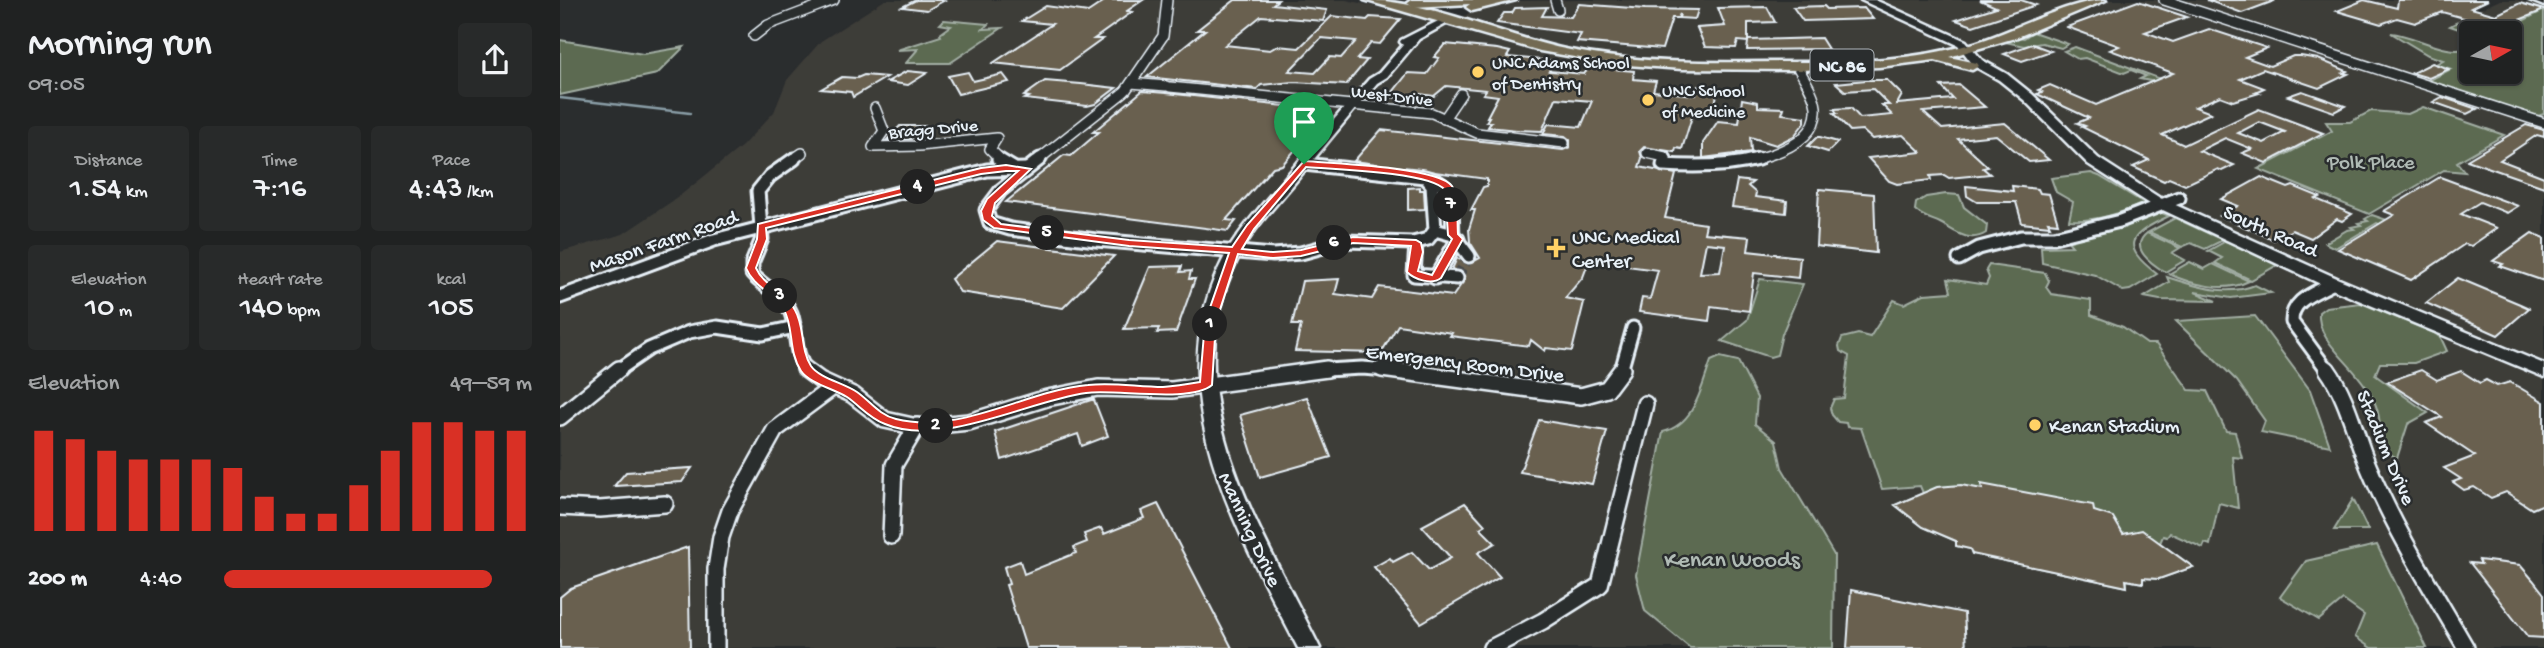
<!DOCTYPE html>
<meta charset="utf-8">
<style>
:root{--surface:#202222;--page:#282a2a;--text:#f1f3f6;--muted:#a2a4a5;--line:#3d3f40;--accent:#d93025}
body{margin:0;font-family:"Gochi Hand",sans-serif;background:var(--page);color:var(--text);height:100vh;display:flex;flex-direction:column;font-size:26px;white-space:nowrap}
*{box-sizing:border-box;margin:0}
p{font-size:23px;color:var(--muted)}
.icon{flex:none;width:38px;height:38px;fill:none;stroke:currentColor;stroke-width:2;stroke-linecap:round;stroke-linejoin:round}
.map{position:relative;flex:1;overflow:hidden}
.drawer{display:flex;flex-direction:column;background:var(--surface);width:560px}
.drawer>*{flex:none}
.needle{width:46px;rotate:81deg}
.tools{position:absolute;left:1899px;top:21px;display:grid;gap:14px}
.tools a{display:grid;place-items:center;width:63px;height:63px;border-radius:7px;background:var(--surface);box-shadow:0 2px 5px #0004,0 0 0 2px var(--line);font-size:35px}
.pin{position:absolute;display:grid;place-items:center;width:60px;height:60px;color:#fff;margin:-72px -30px;border-radius:50% 50% 50% 0;rotate:-45deg;box-shadow:0 0 7px #0007}
.pin .icon{rotate:45deg}
.km{position:absolute;width:35px;height:35px;margin:-18px;border-radius:50%;background:#222;color:#fff;font-size:19px;line-height:35px;text-align:center}
.round{display:grid;place-items:center;flex:none;width:74px;height:74px;border-radius:7px;background:var(--page)}
.head{display:flex;align-items:center;justify-content:space-between;height:119px;padding:0 28px}
h1{font-size:38px;font-weight:600;line-height:52px}
.stats{display:grid;grid-template-columns:repeat(3,1fr);gap:10px;height:119px;padding:7px 28px}
.stats div{display:grid;align-content:center;border-radius:7px;background:var(--page);text-align:center}
.stats b{font-size:30px;font-weight:600}
.stats small{font-size:19px;font-weight:400}
.stats p{font-size:19px}
.chart{height:196px;padding:14px 28px}
.chart p{display:flex;justify-content:space-between}
.chart svg{width:100%;height:126px;margin-top:7px;stroke:var(--accent);stroke-width:6}
ul{padding:0 28px;list-style:none;font-size:23px}
li{display:grid;grid-template-columns:112px 84px 1fr;align-items:center;height:52px}
li i{height:18px;border-radius:9px;background:var(--accent)}
main{display:flex;flex:1;min-height:0}
.map>svg:first-child{display:block}
.built{fill:#3d3c38;fill-rule:evenodd}
.green{fill:#5c6a51;stroke:#a2aea4;stroke-width:2}
.lines{fill:none;stroke-linecap:round;stroke-linejoin:round}
.stream{stroke:#8a9ea7;stroke-width:2.5}
.building{fill:#696050;stroke:#e8f1f8;stroke-width:2;fill-rule:evenodd}
.minor-tunnel{stroke:#464a4c;stroke-width:11;stroke-dasharray:11 5;stroke-linecap:butt}
.minor-far2-casing{stroke:#e8f1f8;stroke-width:12}
.minor-far1-casing{stroke:#e8f1f8;stroke-width:17}
.minor-casing{stroke:#e8f1f8;stroke-width:20}
.tertiary-casing{stroke:#e8f1f8;stroke-width:5}
.secondary-casing{stroke:#e8f1f8;stroke-width:5}
.primary-casing{stroke:#e8f1f8;stroke-width:5}
.minor-far2{stroke:#2a2d2e;stroke-width:9}
.minor-far1{stroke:#2a2d2e;stroke-width:11}
.minor{stroke:#2a2d2e;stroke-width:15}
.tertiary{fill:#2a2d2e;fill-rule:evenodd}
.secondary{fill:#2a2d2e;fill-rule:evenodd}
.primary{fill:#736b52;fill-rule:evenodd}
.route{fill:#d93025;stroke:#fff;stroke-width:2;fill-rule:evenodd}
.poi-dot{fill:#ffd166;stroke:#2a2d2e;stroke-width:2.5}
.labels{text-anchor:middle;stroke-width:5;stroke-linejoin:round;paint-order:stroke}
.far-poi-label{font-size:18px;fill:#e8f1f8;stroke:#2a2d2e;text-anchor:start}
.far-street-label{font-size:18px;fill:#e8f1f8;stroke:#2a2d2e}
.shield{fill:#2a2d2e;stroke:#afb6bb;stroke-width:2}
.shield-label{font-size:19px;font-weight:bold;fill:#e8f1f8}
.park-label{font-size:21px;fill:#b0bbb5;stroke:#2a2d2e}
.street-label{font-size:21px;fill:#e8f1f8;stroke:#2a2d2e}
.poi-label{font-size:21px;fill:#e8f1f8;stroke:#2a2d2e;text-anchor:start}
.near-park-label{font-size:24px;fill:#b0bbb5;stroke:#2a2d2e}
</style>
<main>
<section class="drawer">
<div class="head"><div><h1>Morning run</h1><p>09:05</p></div><a class="round"><svg class="icon" aria-label="share" viewBox="0 0 24 24"><path d="M12 15V3M7 8l5-5 5 5M5 13v7h14v-7"/></svg></a></div>
<div class="stats">
<div><p>Distance</p><b>1.54<small> km</small></b></div>
<div><p>Time</p><b>7:16</b></div>
<div><p>Pace</p><b>4:43<small> /km</small></b></div>
</div>
<div class="stats">
<div><p>Elevation</p><b>10<small> m</small></b></div>
<div><p>Heart rate</p><b>140<small> bpm</small></b></div>
<div><p>kcal</p><b>105</b></div>
</div>
<div class="chart"><p><span>Elevation</span>49–59 m</p>
<svg viewBox="0 0 160 44" preserveAspectRatio="none"><path d="M5 44V9M15 44V12M25 44V16M35 44V19M45 44V19M55 44V19M65 44V22M75 44V32M85 44V38M95 44V38M105 44V28M115 44V16M125 44V6M135 44V6M145 44V9M155 44V9"/></svg>
</div>
<ul>
<li><b>200 m</b>4:40<i style="width:87%"></i></li>
</ul>
</section>
<div class="map">
<svg width="1984" height="648" viewBox="0 0 1984 648">
<rect width="100%" height="100%" fill="#2a2d2e"/>
<filter id="ink" filterUnits="userSpaceOnUse"><feTurbulence type="fractalNoise" baseFrequency=".0143" numOctaves="2"/><feDisplacementMap in="SourceGraphic" scale="14" xChannelSelector="R" yChannelSelector="G"/><feConvolveMatrix kernelMatrix="1 2 1 2 8 2 1 2 1" color-interpolation-filters="sRGB"/></filter>
<g filter="url(#ink)">
<path class="built" d="M325,0H786L845,13L888,28L909,13L924,7L954,1L1022,0H1841L1903,17L1940,0H1957L1984,7V648H0V252L63,234L117,198L182,146L214,112L227,80L261,41ZM1911,33H1950V72H1911Z"/>
<g class="green">
<path d="M1984,10V114L1975,117L1866,82L1891,69L1876,64L1883,60L1868,55L1831,33C1856,35 1888,58 1911,47V72H1950V33L1905,31L1890,26L1903,19L1943,31Z"/>
<path d="M384,20L428,24L423,29L442,28L390,63H346L358,49L337,50L381,36L380,34L391,26L380,24Z"/>
<path d="M1473,32L1508,44L1501,48L1482,43L1464,46L1445,42L1457,37L1464,38Z"/>
<path d="M0,40L83,54L124,47L97,74L0,95Z"/>
<path d="M1515,47L1622,87L1580,79L1586,76L1571,70L1564,73L1525,58L1518,59L1504,51Z"/>
<path d="M1863,107L1944,135L1897,162L1905,172L1884,170L1809,214L1698,169L1744,145L1736,134L1759,138L1772,131L1766,122H1790L1811,111L1848,114Z"/>
<path d="M1531,173L1539,176L1584,203C1560,214 1535,222 1509,220L1513,202L1496,192L1491,178Z"/>
<path d="M1386,194L1399,195L1404,207L1427,225L1426,233C1409,244 1395,231 1380,223C1371,219 1362,217 1355,210L1356,203L1366,197Z"/>
<path d="M1600,212L1609,216C1570,235 1558,244 1597,274L1570,290L1563,291L1535,275L1482,263L1481,247L1512,246L1507,240L1567,225Z"/>
<path d="M1812,215L1833,222L1847,236L1817,223L1775,248L1765,243L1787,230L1794,229L1791,227L1801,225L1798,223L1808,221L1805,219Z"/>
<path d="M1615,218L1663,240L1645,249L1631,243L1622,247L1589,232Z"/>
<path d="M1587,233L1620,248L1612,253L1625,260L1605,272C1592,264 1568,248 1587,233Z"/>
<path d="M1666,241L1717,265L1691,280L1655,263L1662,258L1648,251Z"/>
<path d="M1630,262L1644,269L1653,264L1689,281C1665,293 1633,285 1609,274Z"/>
<path d="M1429,265L1485,273L1489,281L1486,287L1491,294L1531,300V315L1563,327L1587,344H1596L1629,390L1647,391L1666,431L1675,432L1682,458L1673,457L1678,508L1659,503L1650,545L1645,543L1643,548L1610,533L1607,537L1603,536L1600,543L1633,567L1599,579L1583,578V583L1567,580V587L1412,554L1410,549L1396,546V541L1363,527L1335,505L1363,493L1360,486L1322,489L1301,428L1287,427L1286,423L1278,422L1272,415L1270,408L1274,399L1284,398L1289,356L1280,351L1279,346L1282,338L1298,334L1310,337L1334,300L1344,304L1364,294L1391,292L1388,279L1426,285L1429,278L1426,270Z"/>
<path d="M1607,277C1635,286 1666,297 1695,285L1711,293L1671,298L1635,292L1656,301L1600,300L1584,297L1609,282Z"/>
<path d="M1200,279L1243,284L1222,334L1217,355L1210,357L1162,341L1187,320Z"/>
<path d="M1801,303L1874,333L1881,338L1887,351L1854,363H1820L1815,375L1868,413L1848,424L1837,458L1826,452L1819,440C1829,377 1755,354 1759,312L1766,307Z"/>
<path d="M1695,316L1750,390L1770,446L1701,432L1705,421L1677,381L1616,321Z"/>
<path d="M1160,357L1178,361L1197,398L1195,424L1216,441L1222,468L1274,555L1273,648H1130L1085,611L1076,575L1103,432C1135,424 1141,388 1151,361Z"/>
<path d="M1793,499L1808,530H1774Z"/>
<path d="M1817,545L1867,648H1811L1795,637L1804,615L1783,600L1759,620L1720,597L1746,561Z"/>
</g>
<g class="lines">
<path class="stream" d="M0,98L130,113"/>
</g>
<g class="building">
<path d="M356,0H385L367,10L342,7Z"/>
<path d="M546,0H583L567,11L572,12L534,39H543L500,70L433,63L492,24L462,21L486,6L528,12Z"/>
<path d="M675,0H718L713,4L767,10L763,21L701,16L665,45L710,50L717,46L739,48L772,16L807,20L810,17L841,19L820,44L811,43L797,59L807,60L786,85L733,82L701,85L697,89L587,77L645,30H637ZM761,38L796,41L781,58L770,57L755,73L729,71Z"/>
<path d="M1420,0H1461L1476,5L1413,26L1396,20L1436,7Z"/>
<path d="M1647,0H1713L1714,1L1682,13Z"/>
<path d="M1804,0L1837,8L1838,0H1928L1911,8L1936,15L1960,3L1984,10L1942,27L1931,26L1923,20L1918,22L1882,12L1855,23L1837,18L1821,24L1777,11Z"/>
<path d="M1578,1L1627,17L1585,32L1613,42L1649,29L1707,48L1685,57L1710,66L1733,56H1741L1758,59L1787,71L1783,73L1788,74L1759,88L1703,69L1680,79L1704,88L1695,92L1699,93L1673,101L1660,96L1635,107L1651,113L1602,135L1624,145L1699,109L1763,133L1706,163L1682,153L1692,149L1665,138L1639,151L1674,165L1662,171L1658,169L1625,185L1609,178L1604,181L1573,167L1589,160L1522,127L1525,126L1517,123L1529,118L1477,94L1482,92L1478,90L1490,85L1536,105L1613,73L1550,50L1559,46L1507,27ZM1699,122L1725,132L1704,143L1678,133Z"/>
<path d="M1019,4L1085,9L1138,10L1135,19L1119,18L1120,14L1118,18H1112L1102,49L1017,42L1021,34L937,23L944,13H952L955,8L987,7L982,16L1011,17Z"/>
<path d="M1264,6L1267,9L1304,8L1313,19L1243,21L1233,7Z"/>
<path d="M1207,7L1215,22L1188,23V40L1261,38L1268,49L1187,50L1188,42L1178,41L1176,48L1145,47L1137,28L1165,26L1158,8Z"/>
<path d="M885,44L937,49L950,52L947,57L995,61L989,71L1024,74L1030,67L1074,71L1073,79L1096,81L1093,91L1136,95L1138,86L1158,87L1154,112L1134,110L1122,149L1116,148L1115,152L1084,147L1080,151L1082,158L1079,167L1116,174L1105,218L1146,224L1144,233L1190,237L1188,251L1240,257L1238,278L1194,273L1189,311L1151,306L1149,321L1079,312L1082,298L1090,299L1098,270L1029,261L1023,277L1005,298L1024,302L1012,351L986,348L985,351L971,340L969,346L890,336L892,333L838,325L821,353L735,351L741,325H732L742,281L779,279L775,294L812,299L819,287L893,296L905,279L902,272L892,269L897,258L909,264L920,258L910,242L909,229L915,210H911L923,187L927,186V179L794,161L821,130L1003,150L1010,147V140L1005,136L983,134L988,124L1021,127L1032,101L996,98L982,131L957,130L928,127L931,122H926L929,117H927L938,96L923,94L926,90L886,86L874,96L860,94L856,100L829,97L848,73L867,74L879,58L874,57ZM1146,243L1165,245L1160,272L1140,273Z"/>
<path d="M1472,44L1491,51L1462,61L1444,54Z"/>
<path d="M1872,63L1889,69L1869,78L1852,73Z"/>
<path d="M347,71L367,73L348,85L327,82Z"/>
<path d="M408,72L413,81L443,74L449,82L398,94L388,76Z"/>
<path d="M304,75L327,77L293,97L291,92L261,89L282,77L297,78Z"/>
<path d="M1306,80H1327L1342,95L1337,104L1393,99L1381,86L1399,85L1425,107L1363,112L1382,129L1445,123L1489,160L1469,162L1436,135L1398,139L1428,167L1423,168L1430,174L1389,178L1384,175L1370,176L1371,180L1337,184L1329,181L1308,158L1361,152L1343,135L1312,139L1302,130L1290,131L1274,113H1277L1274,109L1291,108L1300,118L1332,115L1322,105H1329L1313,89L1285,91L1276,83Z"/>
<path d="M485,81L521,84L556,88L535,104L527,106L465,99L469,97L464,96Z"/>
<path d="M582,91L606,93L769,111L722,165L713,167L666,220L676,221L668,231L446,202L504,155L511,156L539,132H533Z"/>
<path d="M1742,91L1785,106L1774,112L1728,96Z"/>
<path d="M1882,97L1917,109L1907,114L1873,102Z"/>
<path d="M1182,99L1198,102V107L1224,108L1222,114L1245,117V122L1234,136L1216,145L1190,137L1191,152L1143,158V143L1158,121L1179,123Z"/>
<path d="M1966,125L1984,130V137L1977,135L1940,160L1984,177V187L1907,160Z"/>
<path d="M340,126H366L351,139L327,140Z"/>
<path d="M1257,137H1260L1278,142L1268,152L1248,146Z"/>
<path d="M1701,177L1728,188L1733,186L1760,197L1756,199L1792,214L1782,221L1777,219L1751,238L1732,230L1714,240L1660,216L1678,206L1661,199Z"/>
<path d="M1880,177L1958,206L1947,213L1920,202L1901,214L1937,228L1911,246L1905,244L1851,280L1778,249L1834,215L1824,211Z"/>
<path d="M1177,180L1193,182L1188,186L1196,193L1195,197L1227,201L1226,213L1172,207Z"/>
<path d="M1406,186L1453,191L1452,186L1478,189L1480,193L1489,194L1498,223L1488,222L1490,226L1462,223L1456,202H1417L1407,196Z"/>
<path d="M860,187V190H864L865,209L848,210V188Z"/>
<path d="M1259,189L1314,194L1316,253L1256,246Z"/>
<path d="M1972,233L1984,238V281L1940,266L1943,264L1933,261Z"/>
<path d="M437,241L554,256L503,308L400,292L391,279Z"/>
<path d="M622,266L620,272L631,271L629,279H635L616,332L597,333L599,328L564,329L590,267Z"/>
<path d="M1898,278L1960,304L1969,308L1938,335L1866,303Z"/>
<path d="M1861,370L1877,380L1901,371L1920,383L1926,380L1937,386L1950,382L1984,402V504L1972,509L1946,492L1931,498L1914,487L1904,490L1893,482L1901,479L1884,468L1915,456L1866,423L1882,417L1827,382Z"/>
<path d="M747,397L771,457L700,477L680,415Z"/>
<path d="M531,400H534L548,436L522,446L518,434L442,460L435,432Z"/>
<path d="M979,420L1047,431L1032,484L960,472Z"/>
<path d="M132,468L122,482L54,486L66,472Z"/>
<path d="M1421,484L1533,505L1534,511L1553,517L1563,534L1582,530L1633,567L1599,579L1583,578V583L1566,580L1567,587L1412,554L1410,549L1396,546V541L1363,527L1335,505L1377,487L1401,485L1422,489Z"/>
<path d="M905,503L925,525L920,528L935,543L918,553L940,577L861,623L814,567L830,558L833,562L852,552L869,570L891,558L862,526Z"/>
<path d="M598,504L672,648H466L446,585L449,584L444,567L460,561L464,574L516,553L514,547L527,542L524,534L541,528L544,534L584,518L581,511Z"/>
<path d="M128,547L130,648H0V597L11,588Z"/>
<path d="M1919,560L1960,565L1973,580L1984,594V638L1968,637L1910,563L1921,564Z"/>
<path d="M1291,590L1404,613L1406,648H1287Z"/>
</g>
<g class="lines">
<path class="minor-tunnel" d="M897,278L909,256"/>
<g class="minor-far2-casing">
<g id="minor-far2">
<path d="M995,0L998,10"/>
<path d="M1604,0L1984,123"/>
<path d="M194,36L208,25L274,0"/>
<path d="M571,83L606,86"/>
<path d="M610,87L872,113L917,133L1004,143"/>
<path d="M566,90L603,36L607,0"/>
<path d="M315,108L324,131L313,147L359,146L437,138L430,149L441,160"/>
<path d="M884,119L901,94"/>
<path d="M1087,153L1105,157L1104,160"/>
<path d="M232,160L242,153"/>
<path d="M478,160L564,92"/>
<path d="M1192,160C1217,154 1259,141 1256,107C1254,92 1244,79 1237,66"/>
</g>
</g>
<g class="minor-far1-casing">
<g id="minor-far1">
<path d="M234,159L210,176L198,191L202,239L192,263V274C204,288 223,294 231,313C238,332 233,354 247,371"/>
<path d="M438,159L453,168"/>
<path d="M480,159L441,190L426,210L430,223L450,229L536,240L713,255L741,253L785,241L853,243L868,239L875,230L872,185L865,177L744,164"/>
<path d="M1105,159L1103,165C1134,167 1168,167 1198,159"/>
<path d="M868,178C898,186 891,208 893,235"/>
<path d="M875,230L893,235L909,256"/>
<path d="M856,243L854,275L897,278"/>
<path d="M1399,259L1419,248L1461,237H1494L1560,221L1619,198"/>
<path d="M875,278L898,239"/>
<path d="M0,297L154,240L427,170L466,169"/>
<path d="M57,371L89,349L129,332L157,327L203,334L235,327"/>
<path d="M747,371L802,368L841,371"/>
<path d="M1061,371L1073,328"/>
<path d="M1768,371L1732,322C1731,299 1756,293 1773,283"/>
</g>
</g>
<g class="minor-casing">
<g id="minor">
<path d="M245,369L260,380L293,395L325,420L357,427L409,422L487,398L538,388L612,390L767,369"/>
<path d="M822,369L1021,396L1047,389L1062,369"/>
<path d="M1767,369C1788,398 1795,435 1809,468C1835,530 1872,589 1906,648"/>
<path d="M0,417L59,369"/>
<path d="M0,507L40,509L105,504"/>
<path d="M331,536L334,465L357,426"/>
<path d="M156,648V569L161,537L170,511L215,430L273,387"/>
<path d="M931,648L983,621L1040,585L1085,404"/>
</g>
</g>
<g class="tertiary-casing">
<path id="tertiary" d="M886,17L895,19L859,39L827,77L817,83C788,117 760,152 732,186C715,206 696,226 683,249C606,389 699,524 760,648H738C675,527 590,382 670,247C685,223 705,202 723,180C752,146 780,112 809,79L819,73L843,45L840,42L841,40Z"/>
</g>
<g class="secondary-casing">
<g id="secondary">
<path d="M1301,0H1315L1406,41L1422,60L1447,74L1472,94L1538,158L1600,198L1779,279L1984,364V377L1767,287L1590,204L1528,164L1464,100L1439,80L1414,66L1398,45Z"/>
<path d="M1969,0H1984V6Z"/>
</g>
</g>
<g class="primary-casing">
<g id="primary">
<path d="M804,0C870,0 944,37 1010,50C1084,65 1162,62 1237,62C1295,62 1355,60 1411,44C1450,33 1509,0 1546,0L1455,38L1389,57L1417,63L1419,66L1412,70L1375,60L1319,67L1241,70L1122,69L1054,64L980,51Z"/>
<path d="M851,0H956L912,11L906,7L910,4L853,7L847,3Z"/>
</g>
</g>
<use href="#minor-far2" class="minor-far2"/>
<use href="#minor-far1" class="minor-far1"/>
<use href="#minor" class="minor"/>
<use href="#tertiary" class="tertiary"/>
<use href="#secondary" class="secondary"/>
<use href="#primary" class="primary"/>
</g>
</g>
<path class="route" d="M744,161C770,163 879,167 892,186C899,197 897,221 898,234L903,239L881,278C872,285 855,280 847,272L851,246L793,243L741,256L713,258L678,254L656,322L652,385C631,403 555,389 526,393C468,401 381,448 325,424C309,418 300,406 287,397C274,389 249,383 241,371C228,351 234,328 224,310C214,292 194,288 186,268L197,239L198,224L421,168L446,165L471,169L435,203L432,216L441,224L569,240L672,247L687,225ZM746,167C772,169 871,172 885,190L888,235L892,239L872,275L858,271L863,252L861,243L856,240L793,237L741,250L713,252L682,249L694,229ZM446,171H458L427,199L421,211L423,220L434,228L569,246L669,253L645,322L640,382C628,384 615,386 603,387C578,387 553,382 528,385C464,391 401,435 336,419C319,415 310,401 297,392C284,383 259,378 251,366C240,348 245,327 235,310C226,292 204,286 196,268L207,239L206,228L421,174Z"/>
<g class="poi-dot">
<circle cx="918" cy="72" r="7"/>
<circle cx="1088" cy="100" r="7"/>
<path d="M992.5 237.5h7v7h7v7h-7v7h-7v-7h-7v-7h7z"/>
<circle cx="1475" cy="425" r="7"/>
</g>
<g class="labels">
<g class="far-poi-label">
<text x="932" y="68">UNC Adams School<tspan x="932" dy="21">of Dentistry</tspan></text>
<text x="1102" y="96">UNC School<tspan x="1102" dy="21">of Medicine</tspan></text>
</g>
<g class="far-street-label">
<text transform="translate(832 95) rotate(7)" y="6">West Drive</text>
<text transform="translate(373 128) rotate(-5)" y="6">Bragg Drive</text>
</g>
<rect class="shield" x="1250.5" y="49.5" width="63" height="31" rx="5"/>
<g class="shield-label">
<text x="1282" y="72">NC 86</text>
</g>
<g class="park-label">
<text x="1811" y="168">Polk Place</text>
</g>
<g class="street-label">
<text transform="translate(1711 230) rotate(24)" y="7">South Road</text>
<text transform="translate(103 240) rotate(-19)" y="7">Mason Farm Road</text>
<text transform="translate(905 362) rotate(7)" y="7">Emergency Room Drive</text>
<text transform="translate(1827 447) rotate(67)" y="7">Stadium Drive</text>
<text transform="translate(691 529) rotate(65)" y="7">Manning Drive</text>
</g>
<g class="poi-label">
<text x="1012" y="243">UNC Medical<tspan x="1012" dy="24">Center</tspan></text>
<text x="1489" y="432">Kenan Stadium</text>
</g>
<g class="near-park-label">
<text x="1172" y="566">Kenan Woods</text>
</g>
</g>
</svg>
<div class="tools">
<a><svg class="needle" viewBox="-14 -14 28 28"><path d="M0-13l5 13h-10z" fill="#e53935"/><path d="M0 13l5-13h-10z" fill="#a2a4a5"/></svg></a>
</div>
<div class="pin" style="left:744px;top:164px;background:#1e9e55"><svg class="icon" aria-label="arrive" viewBox="0 0 24 24"><path d="M6 21V4h12l-3 4 3 4H6"/></svg></div>
<b class="km" style="left:650px;top:324px">1</b>
<b class="km" style="left:376px;top:426px">2</b>
<b class="km" style="left:220px;top:296px">3</b>
<b class="km" style="left:358px;top:187px">4</b>
<b class="km" style="left:487px;top:233px">5</b>
<b class="km" style="left:774px;top:243px">6</b>
<b class="km" style="left:891px;top:205px">7</b>
</div>
</main>
